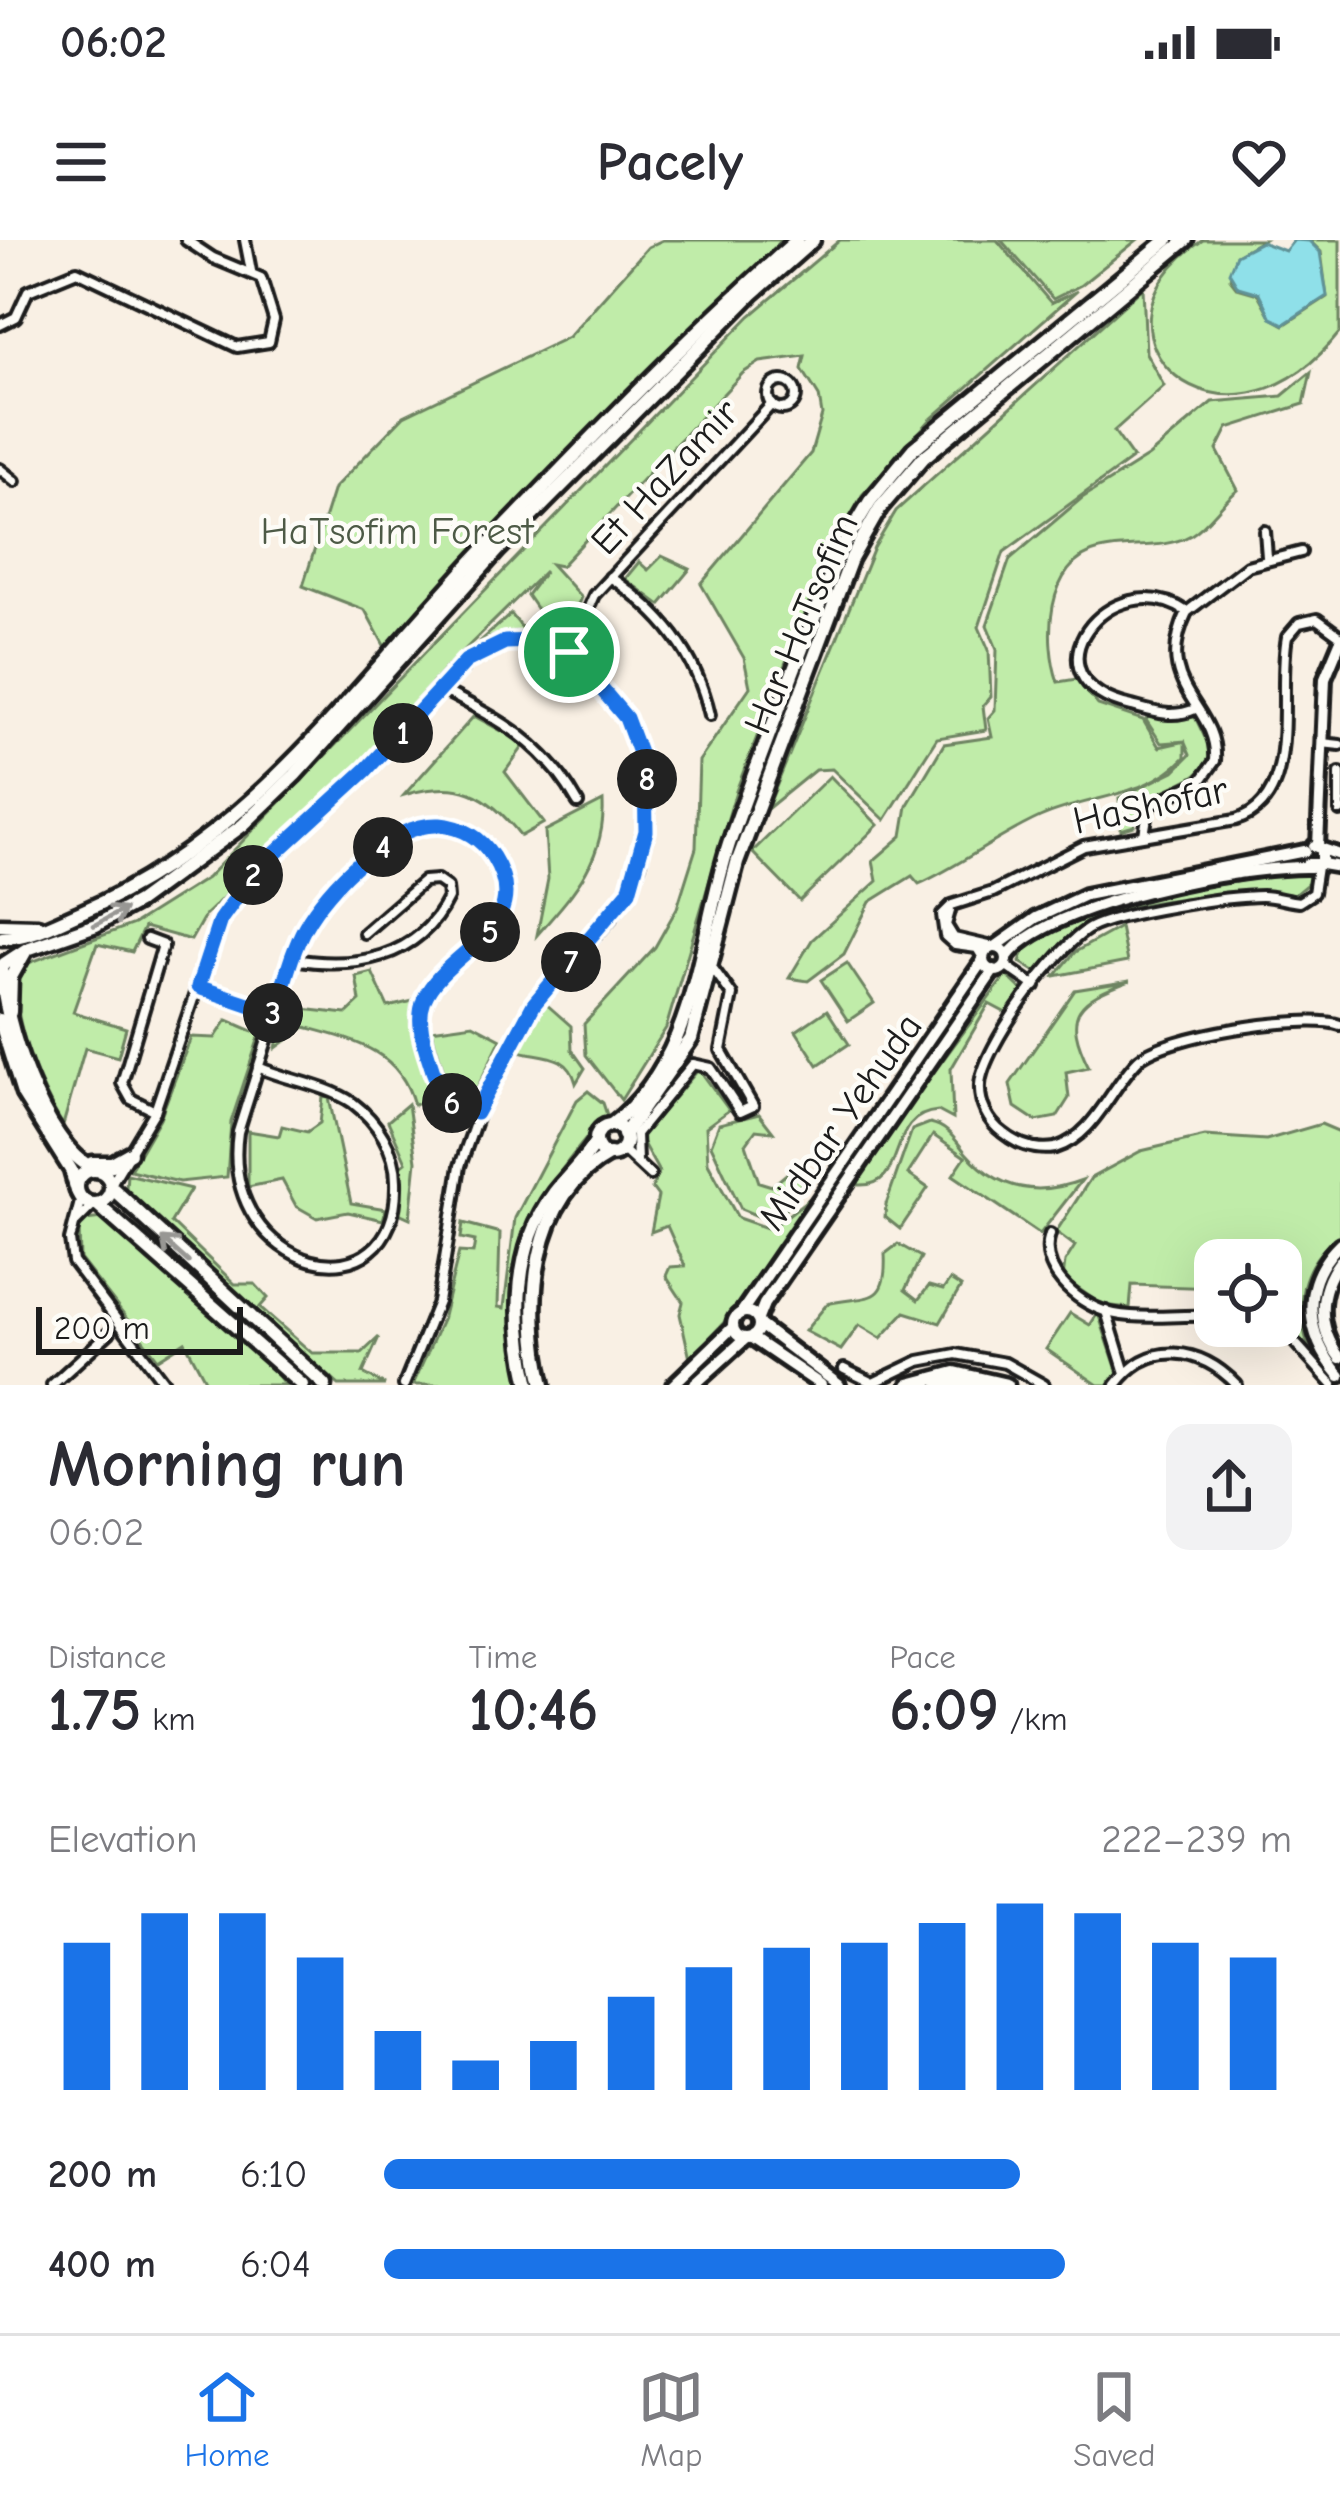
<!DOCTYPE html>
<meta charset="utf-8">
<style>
:root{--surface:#fff;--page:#f2f2f3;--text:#2b2b33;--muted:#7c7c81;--line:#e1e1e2;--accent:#1a73e8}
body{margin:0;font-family:"Comic Neue",sans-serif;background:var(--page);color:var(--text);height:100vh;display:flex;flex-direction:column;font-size:45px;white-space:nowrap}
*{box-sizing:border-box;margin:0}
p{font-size:39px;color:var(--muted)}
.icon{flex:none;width:66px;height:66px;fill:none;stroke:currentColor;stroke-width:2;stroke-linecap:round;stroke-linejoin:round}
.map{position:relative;height:1145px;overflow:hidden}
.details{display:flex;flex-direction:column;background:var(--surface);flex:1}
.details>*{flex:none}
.fabs{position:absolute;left:1194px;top:999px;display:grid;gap:24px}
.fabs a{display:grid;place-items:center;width:108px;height:108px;border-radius:24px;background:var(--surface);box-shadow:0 12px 48px #0002;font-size:60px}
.scale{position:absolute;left:36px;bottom:30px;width:207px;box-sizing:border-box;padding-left:12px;border:6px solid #1c1c1c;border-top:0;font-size:33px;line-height:42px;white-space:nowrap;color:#1c1c1c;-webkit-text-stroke:9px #fdfcf7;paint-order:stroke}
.pin{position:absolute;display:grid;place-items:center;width:102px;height:102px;color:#fff;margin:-51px;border:6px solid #fff;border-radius:50%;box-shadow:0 3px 12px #0007}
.km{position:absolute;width:60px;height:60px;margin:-30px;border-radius:50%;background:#222;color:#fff;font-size:33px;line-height:60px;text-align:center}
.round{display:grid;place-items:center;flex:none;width:126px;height:126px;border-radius:24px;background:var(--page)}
.head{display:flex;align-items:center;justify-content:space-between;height:204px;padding:0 48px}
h1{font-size:66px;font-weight:700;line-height:90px}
.metrics{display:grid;grid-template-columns:repeat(3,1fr);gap:18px;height:204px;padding:12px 48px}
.metrics div{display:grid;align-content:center}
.metrics b{font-size:60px;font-weight:700}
.metrics small{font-size:33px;font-weight:400}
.metrics p{font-size:33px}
.chart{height:336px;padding:24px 48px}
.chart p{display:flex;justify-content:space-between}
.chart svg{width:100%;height:216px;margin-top:12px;stroke:var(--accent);stroke-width:6}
ul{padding:0 48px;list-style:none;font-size:39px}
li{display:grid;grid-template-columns:192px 144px 1fr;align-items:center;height:90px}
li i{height:30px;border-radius:15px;background:var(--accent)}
.status{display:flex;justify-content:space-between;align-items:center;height:84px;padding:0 60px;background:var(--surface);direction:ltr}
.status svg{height:33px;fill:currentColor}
header{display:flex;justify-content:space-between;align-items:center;height:156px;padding:0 48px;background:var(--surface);font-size:54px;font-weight:700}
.dock{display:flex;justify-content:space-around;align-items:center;height:168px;border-top:3px solid var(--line);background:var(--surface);font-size:33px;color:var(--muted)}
.dock a{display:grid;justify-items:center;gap:6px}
.dock .on{color:var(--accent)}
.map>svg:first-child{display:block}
.green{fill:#c0eca9;stroke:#6e8462;stroke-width:3}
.water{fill:#8fe0e9;stroke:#619297;stroke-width:3}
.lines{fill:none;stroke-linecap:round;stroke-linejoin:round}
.minor-casing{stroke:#1c1c1c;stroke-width:16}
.tertiary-casing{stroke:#1c1c1c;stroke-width:20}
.secondary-casing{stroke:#1c1c1c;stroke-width:21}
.primary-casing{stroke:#1c1c1c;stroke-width:21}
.minor{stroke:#fdfcf7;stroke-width:8}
.tertiary{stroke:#fdfcf7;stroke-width:10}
.secondary{stroke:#fdfcf7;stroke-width:12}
.primary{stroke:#fdfcf7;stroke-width:12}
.oneway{stroke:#989794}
.route-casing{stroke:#fff;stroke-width:24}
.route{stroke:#1a73e8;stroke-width:15}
.labels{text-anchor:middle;stroke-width:9;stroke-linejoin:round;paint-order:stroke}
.street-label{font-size:39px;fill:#1c1c1c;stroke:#fdfcf7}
.park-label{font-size:39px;fill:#4d5a46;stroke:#fdfcf7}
</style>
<div class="status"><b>06:02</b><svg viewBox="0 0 49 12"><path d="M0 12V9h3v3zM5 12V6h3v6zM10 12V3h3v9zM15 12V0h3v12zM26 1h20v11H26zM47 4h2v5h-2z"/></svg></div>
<header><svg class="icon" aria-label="menu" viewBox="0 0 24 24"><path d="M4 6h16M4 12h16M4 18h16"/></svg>Pacely<svg class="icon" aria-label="heart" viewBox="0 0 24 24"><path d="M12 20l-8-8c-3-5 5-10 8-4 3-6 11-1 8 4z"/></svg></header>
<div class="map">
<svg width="1340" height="1145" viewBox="0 0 1340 1145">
<rect width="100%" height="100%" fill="#f9f0e4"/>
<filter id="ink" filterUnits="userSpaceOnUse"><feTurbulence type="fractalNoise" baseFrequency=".00833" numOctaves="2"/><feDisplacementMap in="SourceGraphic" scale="24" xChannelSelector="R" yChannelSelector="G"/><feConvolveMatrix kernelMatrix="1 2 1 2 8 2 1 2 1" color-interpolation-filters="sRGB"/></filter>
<g filter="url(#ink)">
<g class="green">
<path d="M663,0H782L477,305L386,409L365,370L303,346L334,248L404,176L568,97L648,7Z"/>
<path d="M840,0H997L1051,63L1077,51L931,179L862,255L820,334L736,551L666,788L621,860L586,815L584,784L655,707L677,668L696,608L699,521L750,447L744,418L701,344L811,213L822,175L819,156L802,129L805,116L760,122L743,133L561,326L551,324L581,357L564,400L514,392L483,399L511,374L523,389L540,374L527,355L545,331L443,431L349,538L205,675L191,700L144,687L132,712L97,704L73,772L126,788L118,817L85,808L63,885C43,855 0,758 23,725L134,684L207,638L750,76Z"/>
<path d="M1001,0H1137L1081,45L1053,59Z"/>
<path d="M1203,0H1263L1236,15L1230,39L1237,48L1258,54L1271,78L1284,85L1327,57L1321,12L1309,0H1340V92C1223,240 1065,92 1203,0Z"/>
<path d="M1143,48L1146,113L1164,146L1114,191L1133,218L1004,312L979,387L989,410L991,457L983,466L986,490L937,498L885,580L832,529L815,530L767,569L874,308L896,271Z"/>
<path d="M1311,132L1304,164L1228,188L1217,210L1238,250C1221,263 1209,284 1191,295C1165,310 1129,303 1100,310C1045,322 1044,402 1058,442L1076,439L1098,465L1143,480L1159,507L1186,501L1161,503L1146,480L1149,475L1172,480L1195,477L1212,512C1200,553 1141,541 1134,586L1121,590L1119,558L1174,531L1190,515L1185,503V517C1149,557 1086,556 1040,577C996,597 961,625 919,644L912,636L870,662L844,714L808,741L789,738L812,700L877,641L873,621L902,596L907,566L944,504L992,497L988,478L995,470L997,409L987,385L1010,319L1082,258L1149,216L1212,162L1282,156Z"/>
<path d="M662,316L690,329L660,365L625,339L639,322L648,330Z"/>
<path d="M474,476L525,504L505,532L544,583L521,596C487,552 459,539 404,555Z"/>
<path d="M830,536L878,585L800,661L752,612Z"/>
<path d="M603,561C606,619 573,654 537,695L548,639L545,591Z"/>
<path d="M1301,632H1309L1311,641L1294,655C1251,647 1119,660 1082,685C1064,697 1052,717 1036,732L1020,722C1032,663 1247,641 1301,632Z"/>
<path d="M1120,687L1127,722L1055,736L1075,712Z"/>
<path d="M847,723L874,763L848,781L821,740Z"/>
<path d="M372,732L388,767L413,761L411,782L440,857L414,865C400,810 353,800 305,787L276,808L284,767L346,774L360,761L356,736Z"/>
<path d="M1006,735L1023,751L1008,774L989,764L951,829L953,879L938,871C883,875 911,948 858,945L861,930Z"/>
<path d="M1130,741C1078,760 1061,772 1089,827L1066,832L1069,858L1057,877L1036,881L1015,867L1010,844L1075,750Z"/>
<path d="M545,763L571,786L572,810L585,828L576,843C568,811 539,818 516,810Z"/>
<path d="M827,770L849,804L818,825L796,791Z"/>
<path d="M227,780L260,794L231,882L227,937L179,942L130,930L160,878L191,797L215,798Z"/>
<path d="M473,784L501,799L470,863L447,841L431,790Z"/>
<path d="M699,829L729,870L706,887L708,923L738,978L770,989L819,951L751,1053L690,1119L680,1074L683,1062L666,1036L670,1027L685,1026L667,986L651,992L658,956L652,948L659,932L640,898Z"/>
<path d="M588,851L603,863L607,875C529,960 496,1026 522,1145H413L442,1080L459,1012L473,1013L475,1001L461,998L463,983L500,993L498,1067L504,1068L515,978L577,860Z"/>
<path d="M323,857L329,858L351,963L386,969L383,980L348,972L317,978L296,966L282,940L248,947V891L279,896L282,886L307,892L320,883Z"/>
<path d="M408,864L416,921L410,978L399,973L401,926L406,922L388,881Z"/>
<path d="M759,874L773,892L756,890L746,904L759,942L772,946L796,926L809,931L786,969L765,979L741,969L711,905L719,884Z"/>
<path d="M930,883C949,887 955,900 966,913C998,950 1038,957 1082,940L1040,994L953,935L965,917L933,895L908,934L928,948L900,989L885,977L886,964L912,890Z"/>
<path d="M1321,884L1340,892V995C1298,1025 1294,1068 1311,1114L1281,1082V1020H1215V1048L1132,1045L1130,1068L1102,1065L1063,1038L1065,1022L1075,1006L1056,992L1091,938L1141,911L1205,896L1266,900Z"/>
<path d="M127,934L191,949L171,982L235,1044H255L268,1058L260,1067L312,1113H362L379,1097L363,1133L385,1145H339L138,965L126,948Z"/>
<path d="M102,978L276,1133L285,1145H208L185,1102L158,1119L80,1019L79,987L86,980Z"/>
<path d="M898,1004L921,1017L905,1050L918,1060L929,1046L943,1050L950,1040L961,1047L940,1083L905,1072L881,1098L859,1085L841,1110L805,1091L827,1064C865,1054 888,1069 885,1014Z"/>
<path d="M1070,1073L1090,1085L1098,1073L1118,1133L1108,1145H1098L1046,1109Z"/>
</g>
<path class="water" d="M1294,0L1309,1L1320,12L1327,56L1284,84L1271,78L1259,53L1238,47L1229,32L1236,15L1261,2L1285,11Z"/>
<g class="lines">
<g class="minor-casing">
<g id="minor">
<path d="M245,0L251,31"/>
<path d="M0,85L16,77L28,51L77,31L237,107L269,102L274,80L261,38L213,18L186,0"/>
<circle cx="782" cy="155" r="14"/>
<path d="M0,229L15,241"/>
<path d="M1265,291L1267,317"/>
<path d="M610,337C661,372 696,413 710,475"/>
<path d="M1187,372C1111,320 1016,440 1132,466C1154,472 1173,479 1195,469"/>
<path d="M569,413L594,355L772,164"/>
<path d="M440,449C499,478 545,503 578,563"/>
<path d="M1322,503L1340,505"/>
<path d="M1340,533V571"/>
<path d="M1144,595L1149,565L1200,542L1215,521C1219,464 1150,449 1187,372L1247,326L1301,312"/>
<path d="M1317,627L1313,653L1299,662C1286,661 1274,656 1262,656C1228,656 1118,673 1090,688C1057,706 982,808 980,845C979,864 988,882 1003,893C1018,905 1036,911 1055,908C1095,896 1110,848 1138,820C1164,795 1307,773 1340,785"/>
<path d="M950,671L946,685L954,698L993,707"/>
<path d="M147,699L163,705L122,843L131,859L155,871"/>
<path d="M983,718L977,708L955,705L945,696L942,675L952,665L993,652L1084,606L1236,580C1304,560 1276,451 1287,397L1299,383L1317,379L1340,396"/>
<path d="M293,719C353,729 418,720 448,658L447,647L437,640L424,641L364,693"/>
<path d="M1005,725L1035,746"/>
<path d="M198,747L276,773"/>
<path d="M258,827C289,841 324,844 353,863C377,881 396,911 396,941C400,1078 218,1033 238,892L298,702C315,663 380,595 423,587C444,583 467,588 482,603C557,679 434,712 421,769C417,790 427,811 433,831C441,854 452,867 476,873"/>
<path d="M622,909L650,935"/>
<path d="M637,922L636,894L693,824L711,828L740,872L753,866L721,810L732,755L712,727"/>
<path d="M100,930L120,925"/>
<path d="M111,944L155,871L220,680L240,648L366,530L478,412L519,400L551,404L573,415L619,467L641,511L648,575L640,625L612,677L531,768L487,849L460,926L438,1062L404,1145"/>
<path d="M81,958L70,1000L73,1022L166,1145"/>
<path d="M76,982L94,964"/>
<path d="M1050,994C1038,1029 1075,1062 1107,1072C1138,1081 1183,1074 1215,1076"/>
<path d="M1106,1071L1125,1133"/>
<path d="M1280,1086L1333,1145"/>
<path d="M844,1129L873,1143L919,1121L956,1114L1005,1123L1044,1145"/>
<path d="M52,1145L110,1092"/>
<path d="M1116,1145C1150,1099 1200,1107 1237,1145"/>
</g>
</g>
<g class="tertiary-casing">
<g id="tertiary">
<path d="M1314,606L1340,615"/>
<path d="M1318,607L1325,438L1340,402"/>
<path d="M1307,624H1322V609"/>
<path d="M1322,624L1340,627"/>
<path d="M995,707L1036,678L1085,655L1305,611"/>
<circle cx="995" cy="719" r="12"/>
<path d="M1007,717C1045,663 1245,625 1311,627"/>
<path d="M1340,1004C1299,1044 1305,1095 1340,1136"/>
<path d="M1340,1021C1317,1052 1317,1087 1340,1118"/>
<circle cx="746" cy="1085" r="13"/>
<path d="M741,1073L983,720"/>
<path d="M758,1079L764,1064L994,730"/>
<path d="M760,1085L839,1145"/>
<path d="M752,1098L821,1145"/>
<path d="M673,1145L733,1087"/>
<path d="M694,1145L745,1099"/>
</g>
</g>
<g class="secondary-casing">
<g id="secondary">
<path d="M1,727C3,781 43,905 94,929"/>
<path d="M0,780L23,854L71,930L77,951"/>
<path d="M611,885C698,820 698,699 729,604C763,506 802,410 839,313L870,261L913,209L1167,0"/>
<circle cx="611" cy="900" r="15"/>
<path d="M624,895L691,799L737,623L851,319L880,268L923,218L1186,0"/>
<path d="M92,923H112L130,913"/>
<circle cx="94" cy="947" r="17"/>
<path d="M112,948L325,1145"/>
<path d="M97,964L302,1145"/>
<path d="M529,1145C514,1080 512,1010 554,953C568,935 585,920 596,901"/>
<path d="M543,1145C525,1067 529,958 610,914"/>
<path d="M909,1145L955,1133L1007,1145"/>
<path d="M940,1145H977"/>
</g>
</g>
<g class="primary-casing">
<g id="primary">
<path d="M0,685L38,686"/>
<path d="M2,698C31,697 54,684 79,673C258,597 362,436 493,300C591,198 691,94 797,0"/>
<path d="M4,724L27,709L96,685L138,662L243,585L295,535L499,309L752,54L813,0"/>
<path d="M10,772L11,737L25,712"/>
</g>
</g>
<use href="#minor" class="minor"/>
<use href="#tertiary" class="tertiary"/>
<use href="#secondary" class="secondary"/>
<use href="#primary" class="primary"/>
</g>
<defs><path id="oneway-shaft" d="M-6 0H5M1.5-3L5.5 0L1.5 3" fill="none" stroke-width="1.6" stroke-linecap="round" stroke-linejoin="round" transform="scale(3)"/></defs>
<g class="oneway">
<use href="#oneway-shaft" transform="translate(110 677) rotate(-28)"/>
<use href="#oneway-shaft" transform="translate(175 1010) rotate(-138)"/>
</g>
</g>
<g class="lines" filter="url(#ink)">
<g class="route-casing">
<path id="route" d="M536,401L573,415L626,478L645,529L646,591L629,651L534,764L476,873C452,867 441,854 433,831C426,808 415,784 424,760C444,710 538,689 493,617C481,598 463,587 440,585C391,582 327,647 305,687C291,713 284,745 275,773L198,747L220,680L253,634L366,530L466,421L505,402Z"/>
</g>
<use href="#route" class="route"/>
</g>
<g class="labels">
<g class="street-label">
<text transform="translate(664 236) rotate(-47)" y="14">Et HaZamir</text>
<text transform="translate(800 383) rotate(-67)" y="14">Har HaTsofim</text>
<text transform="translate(1150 564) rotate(-12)" y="14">HaShofar</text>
<text transform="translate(839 881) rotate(-55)" y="14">Midbar Yehuda</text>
</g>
<g class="park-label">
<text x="397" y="304">HaTsofim Forest</text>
</g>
</g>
</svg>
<div class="fabs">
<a><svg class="icon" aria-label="locate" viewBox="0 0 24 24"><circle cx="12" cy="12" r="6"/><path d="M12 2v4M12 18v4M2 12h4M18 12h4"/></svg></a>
</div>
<div class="scale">200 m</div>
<div class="pin" style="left:569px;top:412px;background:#1e9e55"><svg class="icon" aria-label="arrive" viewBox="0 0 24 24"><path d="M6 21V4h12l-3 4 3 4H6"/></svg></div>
<b class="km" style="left:403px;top:493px">1</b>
<b class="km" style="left:253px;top:635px">2</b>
<b class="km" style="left:273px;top:773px">3</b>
<b class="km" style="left:383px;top:607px">4</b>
<b class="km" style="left:490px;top:692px">5</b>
<b class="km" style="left:452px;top:863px">6</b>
<b class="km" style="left:571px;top:722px">7</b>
<b class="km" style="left:647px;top:539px">8</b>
</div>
<section class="details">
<div class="head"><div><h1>Morning run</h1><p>06:02</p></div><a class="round"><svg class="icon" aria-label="share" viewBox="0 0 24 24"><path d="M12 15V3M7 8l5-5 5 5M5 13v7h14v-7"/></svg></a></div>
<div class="metrics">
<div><p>Distance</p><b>1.75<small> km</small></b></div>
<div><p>Time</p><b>10:46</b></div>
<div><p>Pace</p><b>6:09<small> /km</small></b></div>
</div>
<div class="chart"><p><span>Elevation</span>222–239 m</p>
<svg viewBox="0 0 160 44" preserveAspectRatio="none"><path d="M5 44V14M15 44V8M25 44V8M35 44V17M45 44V32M55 44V38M65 44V34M75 44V25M85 44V19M95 44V15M105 44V14M115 44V10M125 44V6M135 44V8M145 44V14M155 44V17"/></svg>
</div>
<ul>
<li><b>200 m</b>6:10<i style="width:70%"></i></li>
<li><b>400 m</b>6:04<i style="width:75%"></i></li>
</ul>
</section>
<nav class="dock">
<a class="on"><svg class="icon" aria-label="home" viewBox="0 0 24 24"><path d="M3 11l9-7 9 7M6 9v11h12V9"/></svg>Home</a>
<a><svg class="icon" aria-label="map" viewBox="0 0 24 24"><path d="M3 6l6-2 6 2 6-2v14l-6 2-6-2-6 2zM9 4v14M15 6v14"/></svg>Map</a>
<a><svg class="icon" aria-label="saved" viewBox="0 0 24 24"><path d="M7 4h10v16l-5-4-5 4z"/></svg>Saved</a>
</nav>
